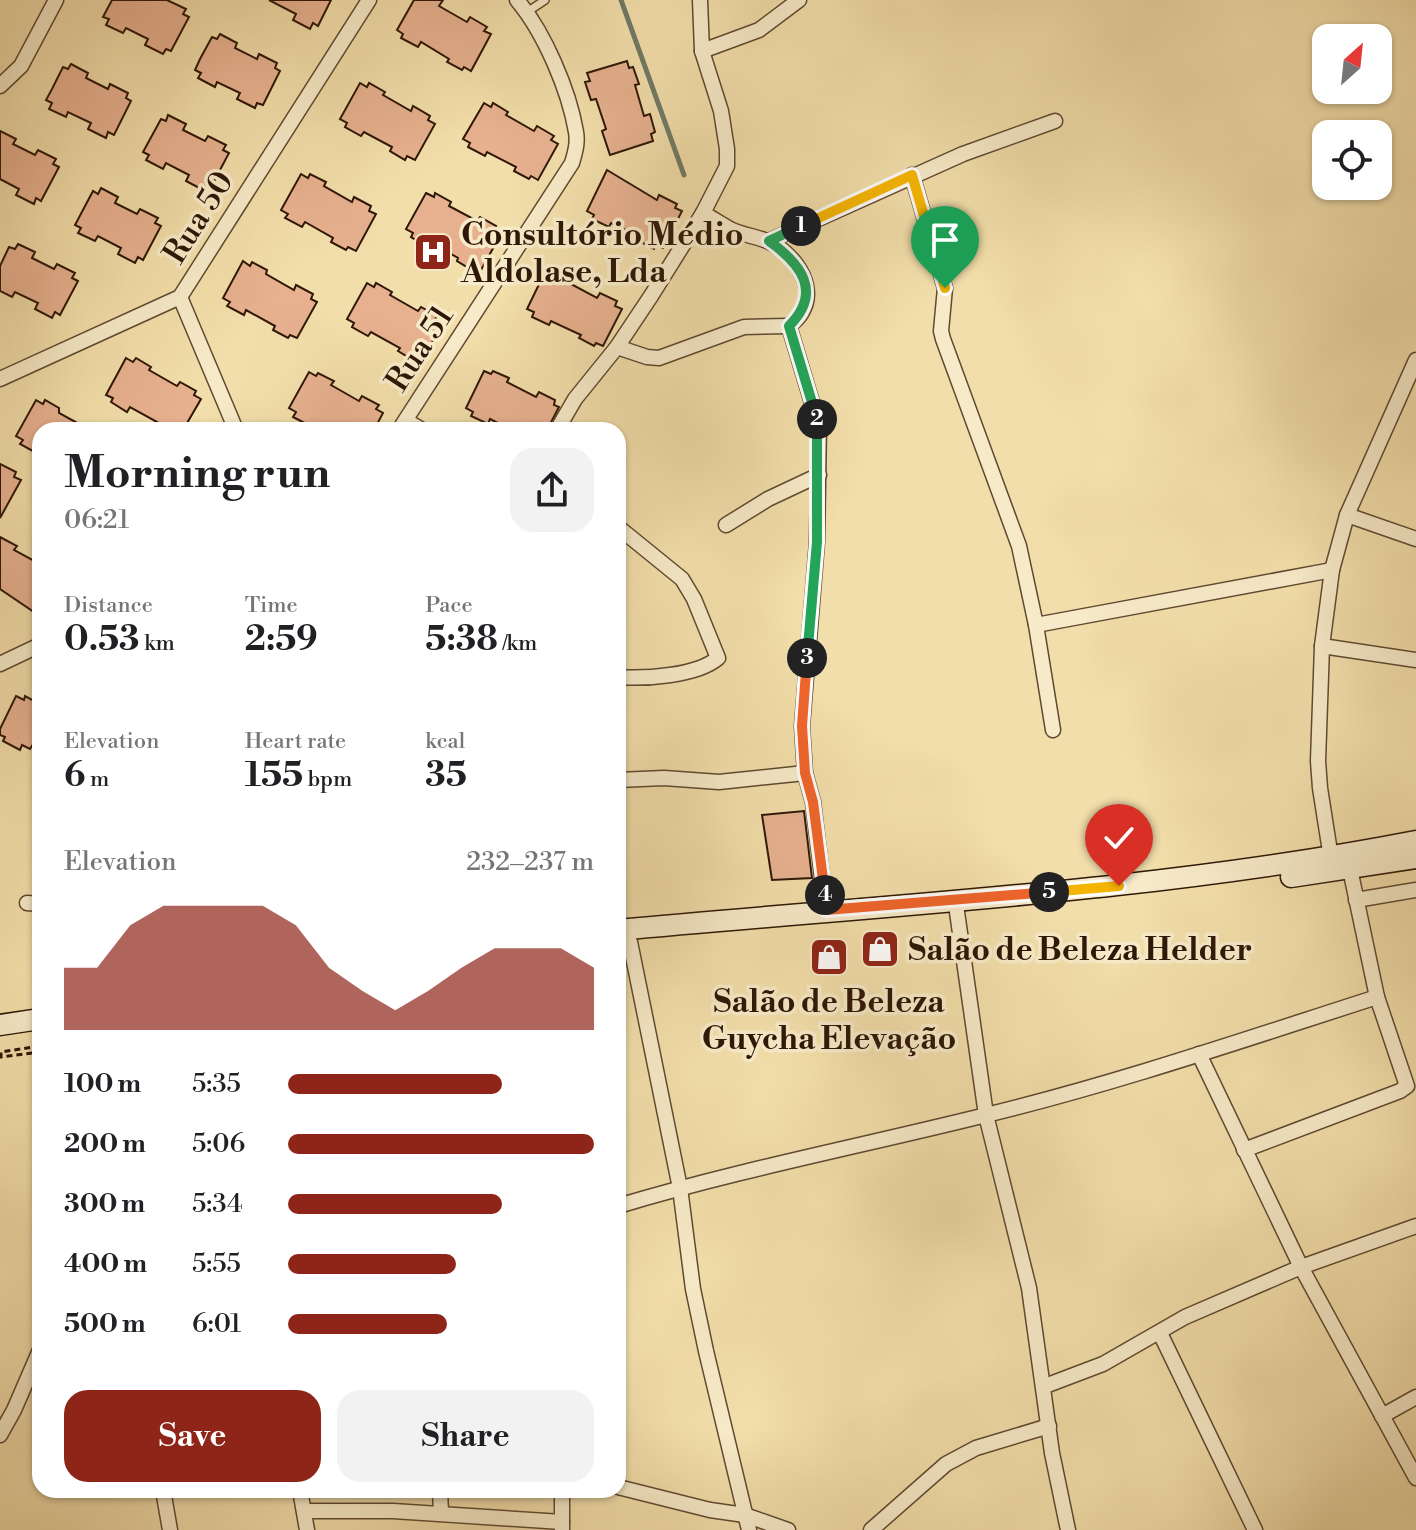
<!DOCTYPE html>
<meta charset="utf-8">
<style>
:root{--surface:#fff;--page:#f2f2f2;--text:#202124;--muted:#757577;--accent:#8f2418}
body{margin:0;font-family:"Libre Bodoni",serif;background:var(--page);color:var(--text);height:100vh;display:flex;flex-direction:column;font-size:30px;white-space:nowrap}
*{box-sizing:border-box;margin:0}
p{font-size:26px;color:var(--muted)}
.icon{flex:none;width:44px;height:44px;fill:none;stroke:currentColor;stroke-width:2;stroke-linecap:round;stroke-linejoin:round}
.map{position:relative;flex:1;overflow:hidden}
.side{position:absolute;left:32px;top:422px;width:594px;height:1076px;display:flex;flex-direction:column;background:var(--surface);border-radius:24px;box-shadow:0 2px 6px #0004}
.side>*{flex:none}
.needle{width:52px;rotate:27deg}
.fabs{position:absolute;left:1312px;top:24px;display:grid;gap:16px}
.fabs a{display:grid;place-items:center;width:80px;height:80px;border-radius:16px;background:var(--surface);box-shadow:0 2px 6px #0004;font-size:40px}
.pin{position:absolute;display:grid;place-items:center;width:68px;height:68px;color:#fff;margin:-82px -34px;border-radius:50% 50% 50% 0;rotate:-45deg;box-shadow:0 0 8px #0007}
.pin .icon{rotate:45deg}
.km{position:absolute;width:40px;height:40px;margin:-20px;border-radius:50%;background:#222;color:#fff;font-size:22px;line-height:40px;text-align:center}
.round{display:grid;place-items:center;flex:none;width:84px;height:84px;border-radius:24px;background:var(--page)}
.head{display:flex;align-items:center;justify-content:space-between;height:136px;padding:0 32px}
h1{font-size:44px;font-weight:700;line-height:60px}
.figures{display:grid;grid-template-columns:repeat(3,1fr);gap:12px;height:136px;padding:8px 32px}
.figures div{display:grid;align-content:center}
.figures b{font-size:34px;font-weight:700}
.figures small{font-size:22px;font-weight:400}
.figures p{font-size:22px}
.chart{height:224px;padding:16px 32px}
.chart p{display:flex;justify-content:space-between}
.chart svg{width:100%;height:144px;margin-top:8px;fill:var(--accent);opacity:.7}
.action{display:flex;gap:16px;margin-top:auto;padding:16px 32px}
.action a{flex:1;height:92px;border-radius:24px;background:var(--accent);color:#fff;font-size:32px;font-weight:700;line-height:92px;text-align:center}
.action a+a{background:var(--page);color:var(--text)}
ul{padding:0 32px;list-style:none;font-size:26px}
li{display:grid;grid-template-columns:128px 96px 1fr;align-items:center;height:60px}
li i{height:20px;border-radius:10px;background:var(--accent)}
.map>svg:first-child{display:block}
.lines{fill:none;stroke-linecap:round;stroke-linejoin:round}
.stream{stroke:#707a66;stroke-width:5}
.building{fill:#e7b18f;stroke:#2e1707;stroke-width:2}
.lane-casing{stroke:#5f4930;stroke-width:10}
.street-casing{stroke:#5f4930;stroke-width:17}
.secondary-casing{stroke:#2e1707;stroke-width:23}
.path{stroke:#2e1707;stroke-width:3;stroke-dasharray:6 4;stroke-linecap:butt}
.lane{stroke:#f7eac8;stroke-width:7}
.street{stroke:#f7eac8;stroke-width:14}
.secondary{stroke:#f7eac8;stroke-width:20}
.split-1-casing{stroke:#fff;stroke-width:16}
.split-2-casing{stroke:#fff;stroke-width:16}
.split-3-casing{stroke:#fff;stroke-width:16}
.split-4-casing{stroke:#fff;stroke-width:16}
.split-5-casing{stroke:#fff;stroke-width:16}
.split-6-casing{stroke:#fff;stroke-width:16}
.split-1{stroke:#f5b400;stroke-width:10}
.split-2{stroke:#22a559;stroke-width:10}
.split-3{stroke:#22a559;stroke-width:10}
.split-4{stroke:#f0652b;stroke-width:10}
.split-5{stroke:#f0652b;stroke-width:10}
.split-6{stroke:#f5b400;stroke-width:10}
.labels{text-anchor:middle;stroke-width:7;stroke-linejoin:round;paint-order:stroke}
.street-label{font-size:32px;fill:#2e1707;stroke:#f7eac8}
.poi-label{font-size:32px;font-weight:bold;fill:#2e1707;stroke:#f7eac8;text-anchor:start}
</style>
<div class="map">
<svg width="1416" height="1530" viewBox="0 0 1416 1530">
<rect width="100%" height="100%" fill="#f2deaa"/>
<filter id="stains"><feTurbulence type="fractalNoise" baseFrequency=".0025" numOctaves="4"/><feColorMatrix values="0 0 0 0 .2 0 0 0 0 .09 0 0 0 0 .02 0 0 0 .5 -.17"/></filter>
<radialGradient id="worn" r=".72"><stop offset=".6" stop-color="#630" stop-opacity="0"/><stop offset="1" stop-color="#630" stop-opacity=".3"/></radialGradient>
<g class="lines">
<path class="stream" d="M621,0L684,175"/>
</g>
<g class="building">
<path d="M112,0H167L186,9L183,14L189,17L171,51L166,49L163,54L145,45L148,39L126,28L123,33L106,25L109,19L103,17Z"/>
<path d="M269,0H331L318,26L313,23L310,29L293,20L296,14Z"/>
<path d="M414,0H443L439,6L467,22L470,17L487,27L484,31L491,34L471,71L464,67L462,70L447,62L449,59L421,42L418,47L401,38L403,34L397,30Z"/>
<path d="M220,34L237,43L235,48L257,59L259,54L277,63L275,68L280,71L263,105L257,103L255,108L237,99L240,93L217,82L215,87L198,78L201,73L195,70L200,59L212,37L217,39Z"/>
<path d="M627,61L629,68L633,67L639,84L635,85L644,116L650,114L655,132L651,134L653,141L610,155L602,131L606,129L596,99L591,100L585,82L590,81L587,73Z"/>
<path d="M71,64L88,73L86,78L108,89L110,84L128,93L126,98L131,101L114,135L108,132L106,138L88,129L91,123L68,112L66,117L49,109L52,103L46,100L52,89L63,67L68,69Z"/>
<path d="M360,83L367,87L369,83L385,92L383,95L411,111L413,106L430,116L428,120L435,124L415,160L407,156L405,160L390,151L392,147L364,132L361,136L345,127L347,123L340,119Z"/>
<path d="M484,103L491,107L493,103L508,112L506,115L534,131L537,126L554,136L551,140L558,144L538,180L531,176L529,179L514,171L516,167L487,152L485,156L468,147L470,143L463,139Z"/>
<path d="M168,115L186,124L183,130L205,141L208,136L226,145L223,150L229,153L211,187L206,184L203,190L186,181L189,175L166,163L163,169L146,160L149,155L143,152L161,119L166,121Z"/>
<path d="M0,131L16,139L13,144L35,155L38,150L56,159L53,164L59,167L41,201L36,198L34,204L16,195L19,189L0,179Z"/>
<path d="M607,170L657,200L659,195L677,204L675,208L682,211L663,248L656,245L654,249L639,241L641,237L611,223L609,227L592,219L594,215L587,211Z"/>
<path d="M301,174L308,178L310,174L326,182L324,186L352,202L354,197L371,206L369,211L376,214L356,251L348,247L346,250L331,242L333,238L305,222L302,227L285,218L288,214L281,210Z"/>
<path d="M101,188L118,197L115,203L137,214L140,209L158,218L155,223L161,226L143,260L138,257L135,263L118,254L121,248L98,236L95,241L78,233L81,228L75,225L93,191L98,194Z"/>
<path d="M426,193L434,197L435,193L451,202L449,206L477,221L480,217L496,226L494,230L501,234L481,270L474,266L472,270L457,261L458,258L430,242L428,247L411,237L413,233L406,229Z"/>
<path d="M18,244L35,252L32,258L54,269L57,264L75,273L72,278L78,281L60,315L55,312L52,318L35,309L38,303L15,292L12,297L0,291V266L9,247L15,249Z"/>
<path d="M243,261L250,266L252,262L267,270L266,274L294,290L296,285L313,294L311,299L317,302L297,338L290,335L288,338L273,330L275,326L246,310L244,315L227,306L230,302L223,298Z"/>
<path d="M545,272L552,275L554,272L570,280L569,283L597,298L600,293L617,301L615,306L622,309L603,346L596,343L594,346L579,338L581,335L551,321L549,325L532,317L534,312L527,309Z"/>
<path d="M367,283L374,287L376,283L392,292L390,295L418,311L421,307L437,316L435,320L442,324L422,360L415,356L413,360L398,351L400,348L371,332L368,336L352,327L354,323L347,319Z"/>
<path d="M126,358L133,362L136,358L151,367L149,370L177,386L180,382L196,391L194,395L201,399L183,430H154L159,423L130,407L127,412L111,402L113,398L106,395Z"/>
<path d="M484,371L491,374L493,371L509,378L507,382L536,397L539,392L555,400L554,405L559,407L547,430H512L490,419L488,424L471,416L473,412L466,408Z"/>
<path d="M309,372L316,376L318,373L334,381L331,385L359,401L362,396L379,405L376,409L383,413L374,430H318L293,417L296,412L289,408Z"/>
<path d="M36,400L43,404L45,400L59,408V413L90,430H40V455L20,444L23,440L16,436Z"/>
<path d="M0,464L16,472L14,477L21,480L0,518Z"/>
<path d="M0,537L17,546L14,550L40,564V616L0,589Z"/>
<path d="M16,696L24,700L25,696L40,704V744L35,741L30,749L22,745L20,750L3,741L5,737L0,735V729Z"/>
<path d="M804,811L812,878L772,880L762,815Z"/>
</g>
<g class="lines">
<g class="lane-casing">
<g id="lane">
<path d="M527,12L545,0"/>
<path d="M407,417L429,430"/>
</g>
</g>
<g class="street-casing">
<g id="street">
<path d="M702,51L759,30L799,0"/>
<path d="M0,86L21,66L56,0"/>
<path d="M912,175L945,288L941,331L943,339L1019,546L1036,625L1053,730"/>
<path d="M703,213C712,218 721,224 730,229C742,235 755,236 767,241C792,251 818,285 802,312C799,318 794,322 789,326L819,426L817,542L802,726L805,773L813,802L826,910"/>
<path d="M769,241L963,154L1055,121"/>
<path d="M180,297L236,430"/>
<path d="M617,347L647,357L659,358L744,327L789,326"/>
<path d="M0,379L180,297L369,0"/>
<path d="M399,430L572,163C575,153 578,143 576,132C569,90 544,32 517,0"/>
<path d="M557,430L575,399L617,347L651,296L703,213L727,166V149L721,111L702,51L700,0"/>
<path d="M1347,515L1416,539"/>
<path d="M726,525L768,499L819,475"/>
<path d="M618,527L682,579L694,599L718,658C697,676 645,679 618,677"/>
<path d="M1036,625L1332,570"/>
<path d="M1322,646L1416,660"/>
<path d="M0,664L40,645"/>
<path d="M618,780L664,778L719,782L805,773"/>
<path d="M1331,858L1320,788L1318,761L1322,646L1332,570L1347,515L1416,360"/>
<path d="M1356,900L1416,890"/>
<path d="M27,903L40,904"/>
<path d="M957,912L986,1115L1029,1288L1052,1453L1068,1530"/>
<path d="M630,942L680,1188L693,1289L706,1351L749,1530"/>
<path d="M1199,1054L1301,1267L1416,1478"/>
<path d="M1244,1150L1400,1091L1407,1086L1377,997L1350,869"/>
<path d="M618,1206C738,1170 861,1146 982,1116C1115,1084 1246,1039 1377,997"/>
<path d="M1160,1333L1255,1530"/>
<path d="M1045,1386L1103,1364L1185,1317L1301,1267L1416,1226"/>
<path d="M1382,1416L1416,1397"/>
<path d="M0,1435L14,1410L40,1350"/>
<path d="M618,1487L710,1510L745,1515L788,1530"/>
<path d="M163,1490L170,1530"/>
<path d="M300,1490L307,1530"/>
<path d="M440,1490L441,1513"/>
<path d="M304,1511H393L562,1522"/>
<path d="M562,1530V1490"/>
<path d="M871,1530L946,1464L976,1448L1049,1426"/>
</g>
</g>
<g class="secondary-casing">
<g id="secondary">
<path d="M1291,877L1416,858"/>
<path d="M618,930C884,905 1153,892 1416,841"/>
<path d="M0,1025L40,1019"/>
</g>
</g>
<g class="path">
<path d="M35,981H40"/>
<path d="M40,1046L1,1052V1057L40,1052"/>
</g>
<use href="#lane" class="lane"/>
<use href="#street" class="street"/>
<use href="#secondary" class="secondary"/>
</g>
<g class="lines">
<g class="split-1-casing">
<path id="split-1" d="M801,226L912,175L945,288"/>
</g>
<g class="split-2-casing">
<path id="split-2" d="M801,226L769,241C801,264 823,292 789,326L817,419"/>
</g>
<g class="split-3-casing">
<path id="split-3" d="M807,658L817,542V419"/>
</g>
<g class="split-4-casing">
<path id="split-4" d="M807,658L802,726L805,773L813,802L825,895"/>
</g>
<g class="split-5-casing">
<path id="split-5" d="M825,895L826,910L1049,892"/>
</g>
<g class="split-6-casing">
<path id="split-6" d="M1049,892L1119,886"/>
</g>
<use href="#split-1" class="split-1"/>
<use href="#split-2" class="split-2"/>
<use href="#split-3" class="split-3"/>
<use href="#split-4" class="split-4"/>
<use href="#split-5" class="split-5"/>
<use href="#split-6" class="split-6"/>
</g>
<defs>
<g id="hospital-square" transform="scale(2)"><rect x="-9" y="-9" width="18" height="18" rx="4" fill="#8f2418" stroke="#f7eac8"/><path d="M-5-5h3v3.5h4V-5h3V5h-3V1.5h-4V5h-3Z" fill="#fff"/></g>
<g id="shop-square" transform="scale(2)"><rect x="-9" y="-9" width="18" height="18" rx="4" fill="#8f2418" stroke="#f7eac8"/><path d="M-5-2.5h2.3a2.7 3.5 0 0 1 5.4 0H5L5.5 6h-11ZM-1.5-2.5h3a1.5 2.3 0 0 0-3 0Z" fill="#fff"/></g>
</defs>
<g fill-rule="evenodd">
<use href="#hospital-square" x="433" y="252"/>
<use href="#shop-square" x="880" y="949"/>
<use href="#shop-square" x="829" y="957"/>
</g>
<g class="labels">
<g class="street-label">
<text transform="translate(198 217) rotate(-58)" y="11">Rua 50</text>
<text transform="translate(419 348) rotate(-57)" y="11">Rua 51</text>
</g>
<g class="poi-label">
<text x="461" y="245">Consultório Médio<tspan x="461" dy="37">Aldolase, Lda</tspan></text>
<text x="908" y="960">Salão de Beleza Helder</text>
<text x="829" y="1012" text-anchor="middle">Salão de Beleza<tspan x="829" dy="37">Guycha Elevação</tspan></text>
</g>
</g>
<rect width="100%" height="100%" filter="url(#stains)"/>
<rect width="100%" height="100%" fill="url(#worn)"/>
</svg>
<div class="fabs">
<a><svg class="needle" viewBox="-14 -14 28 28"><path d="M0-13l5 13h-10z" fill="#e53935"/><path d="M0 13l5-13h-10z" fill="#757577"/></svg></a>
<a><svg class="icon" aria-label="locate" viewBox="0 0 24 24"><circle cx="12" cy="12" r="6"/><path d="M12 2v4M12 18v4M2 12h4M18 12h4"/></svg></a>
</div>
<div class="pin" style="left:945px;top:288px;background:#1e9e55"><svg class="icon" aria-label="arrive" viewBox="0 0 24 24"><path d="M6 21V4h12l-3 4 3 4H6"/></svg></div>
<div class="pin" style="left:1119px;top:886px;background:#d93025"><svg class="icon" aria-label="check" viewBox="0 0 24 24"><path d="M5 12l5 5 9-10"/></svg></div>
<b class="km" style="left:801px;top:226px">1</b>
<b class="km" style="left:817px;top:419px">2</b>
<b class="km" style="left:807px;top:658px">3</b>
<b class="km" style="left:825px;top:895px">4</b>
<b class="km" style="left:1049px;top:892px">5</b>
<section class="side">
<div class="head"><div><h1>Morning run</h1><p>06:21</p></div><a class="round"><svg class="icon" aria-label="share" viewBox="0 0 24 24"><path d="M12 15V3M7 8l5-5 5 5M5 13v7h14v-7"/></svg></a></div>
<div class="figures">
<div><p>Distance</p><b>0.53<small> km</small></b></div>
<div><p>Time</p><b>2:59</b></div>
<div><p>Pace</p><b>5:38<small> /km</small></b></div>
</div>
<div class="figures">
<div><p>Elevation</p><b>6<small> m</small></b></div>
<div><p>Heart rate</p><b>155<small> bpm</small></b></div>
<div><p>kcal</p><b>35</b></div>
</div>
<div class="chart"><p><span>Elevation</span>232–237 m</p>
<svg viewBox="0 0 160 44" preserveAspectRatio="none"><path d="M0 44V25L10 25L20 12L30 6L40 6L50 6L60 6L70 12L80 25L90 32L100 38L110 32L120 25L130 19L140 19L150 19L160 25V44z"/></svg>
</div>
<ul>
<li><b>100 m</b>5:35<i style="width:70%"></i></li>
<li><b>200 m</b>5:06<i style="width:100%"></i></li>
<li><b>300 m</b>5:34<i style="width:70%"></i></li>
<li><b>400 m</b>5:55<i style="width:55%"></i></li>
<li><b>500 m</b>6:01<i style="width:52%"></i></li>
</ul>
<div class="action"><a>Save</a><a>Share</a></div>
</section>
</div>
